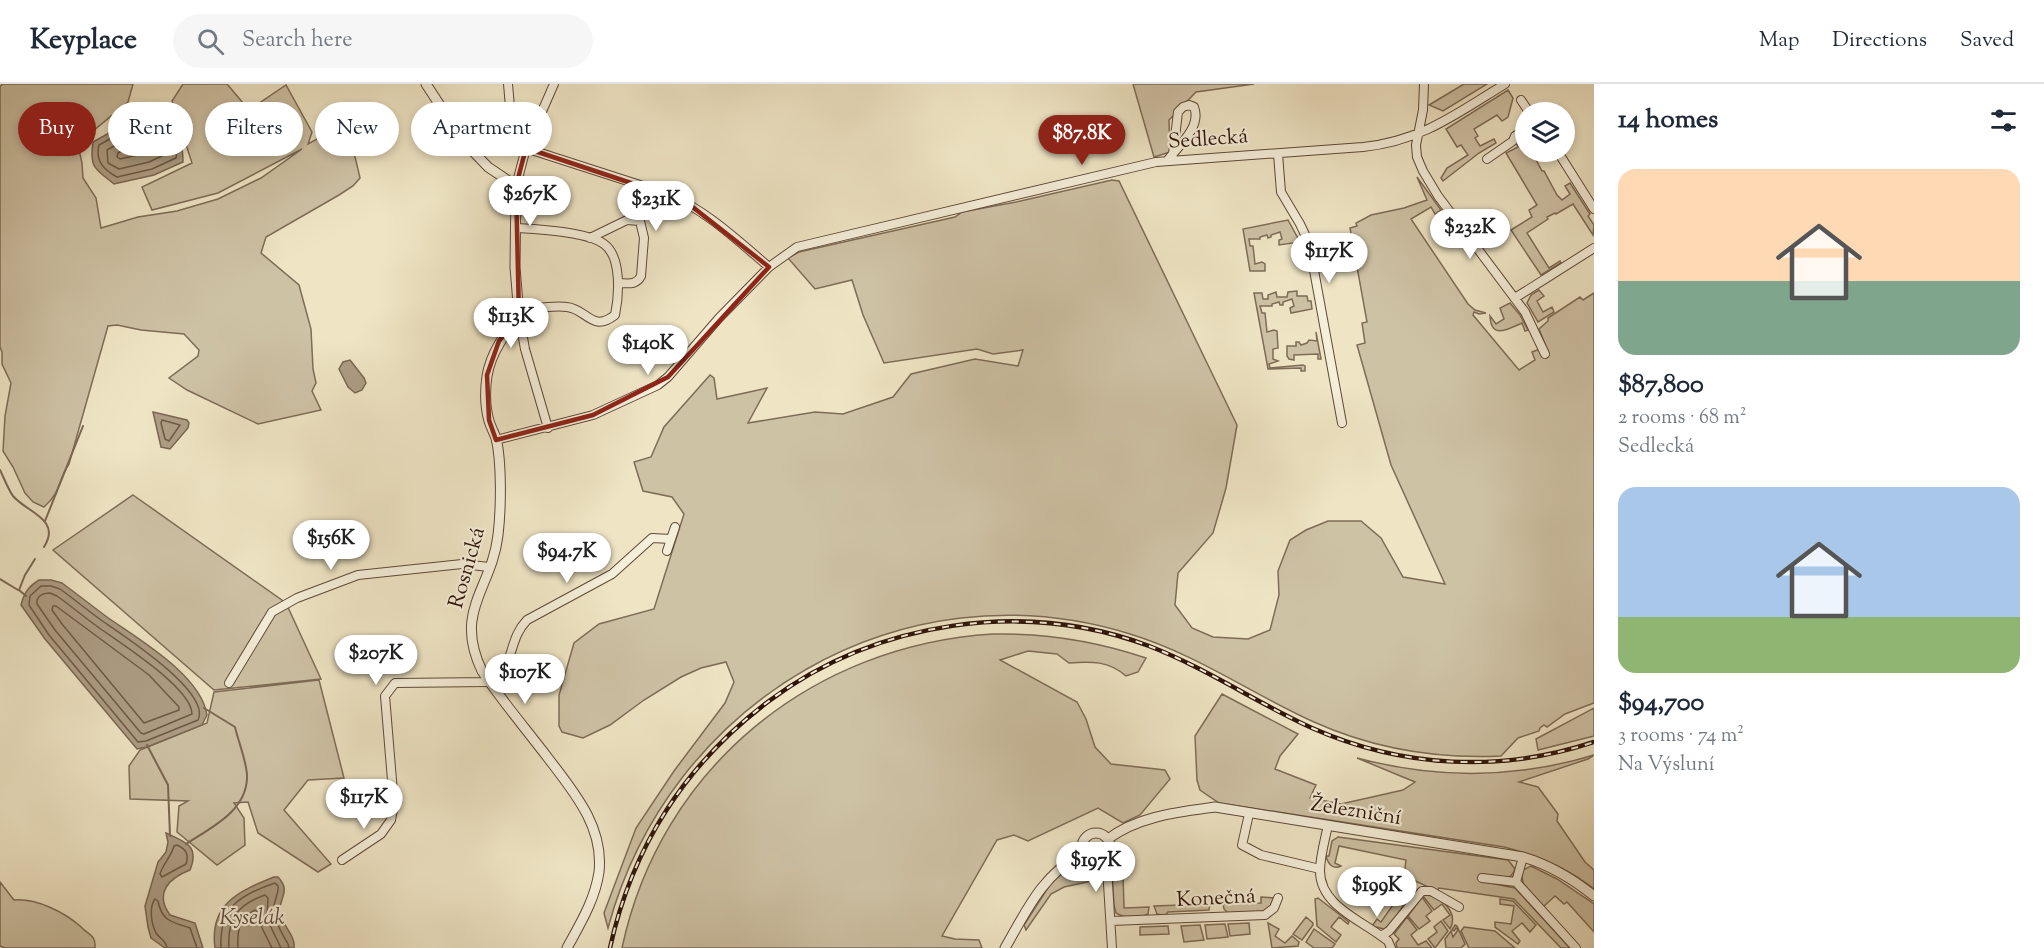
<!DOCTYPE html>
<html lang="en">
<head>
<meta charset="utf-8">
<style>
  body { margin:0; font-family:"Sorts Mill Goudy",serif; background:#f6f6f7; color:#1f2937; height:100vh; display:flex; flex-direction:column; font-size:22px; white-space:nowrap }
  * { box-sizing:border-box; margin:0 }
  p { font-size:20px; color:#747a83 }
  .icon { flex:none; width:33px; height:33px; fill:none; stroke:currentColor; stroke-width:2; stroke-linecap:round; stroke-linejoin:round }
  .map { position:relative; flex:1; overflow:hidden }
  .details { display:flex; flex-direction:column; background:#fff; width:450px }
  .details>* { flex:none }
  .top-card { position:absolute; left:18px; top:18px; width:570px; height:54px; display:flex; gap:12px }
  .tools { position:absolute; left:1515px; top:18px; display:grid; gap:12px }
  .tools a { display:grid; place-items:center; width:60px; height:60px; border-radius:50%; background:#fff; box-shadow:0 3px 9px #0003; font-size:30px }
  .price { position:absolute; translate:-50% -51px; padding:0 14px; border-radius:21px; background:#fff; color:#222; font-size:20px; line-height:39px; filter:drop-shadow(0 2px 3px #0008) }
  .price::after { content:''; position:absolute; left:50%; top:36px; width:18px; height:14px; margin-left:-9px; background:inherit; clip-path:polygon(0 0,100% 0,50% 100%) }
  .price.selected { background:#8f2418; color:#fff }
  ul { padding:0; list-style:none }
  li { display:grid; align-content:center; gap:12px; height:318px; padding:0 24px }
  li span { display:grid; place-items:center; height:186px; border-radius:18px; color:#555 }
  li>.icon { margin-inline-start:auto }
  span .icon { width:108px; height:108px; fill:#fffc; stroke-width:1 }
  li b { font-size:26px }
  h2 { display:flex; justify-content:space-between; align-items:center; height:72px; padding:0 24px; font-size:26px }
  .pill { padding:0 21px; border-radius:27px; background:#fff; box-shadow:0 3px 9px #0003; font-size:21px; line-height:54px }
  .pill.selected { background:#8f2418; color:#fff }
  header { display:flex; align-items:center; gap:36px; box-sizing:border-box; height:84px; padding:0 30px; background:#fff; border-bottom:2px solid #e0e1e3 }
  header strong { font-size:28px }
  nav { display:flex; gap:33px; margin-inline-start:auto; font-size:21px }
  .search { width:420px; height:54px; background:#f6f6f7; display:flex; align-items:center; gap:15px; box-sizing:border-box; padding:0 21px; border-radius:33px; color:#747a83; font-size:22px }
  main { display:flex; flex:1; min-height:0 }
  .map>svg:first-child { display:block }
  .green { fill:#cec2a5; stroke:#7e6c57; stroke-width:1.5 }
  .water { fill:#ad9e85; stroke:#7a6753; stroke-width:1.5 }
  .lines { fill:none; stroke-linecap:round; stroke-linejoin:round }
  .shore { stroke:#6e5a47; stroke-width:1.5 }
  .stream { stroke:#7a6753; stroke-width:2 }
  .minor-casing { stroke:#5e4938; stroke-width:10 }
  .tertiary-casing { stroke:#5e4938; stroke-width:11 }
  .minor { stroke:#f5eed9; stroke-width:8 }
  .tertiary { stroke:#f5eed9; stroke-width:9 }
  .rail-casing { stroke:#2e1509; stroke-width:4.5 }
  .rail { stroke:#f5eed9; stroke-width:2; stroke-dasharray:7; stroke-linecap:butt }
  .marked { fill:none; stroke:#8f2418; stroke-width:4.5; stroke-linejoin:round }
  .labels { text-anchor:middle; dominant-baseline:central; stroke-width:4.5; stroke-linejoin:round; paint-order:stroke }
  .street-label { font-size:21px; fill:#2e1509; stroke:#f5eed9 }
  .water-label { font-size:22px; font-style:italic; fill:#614c3b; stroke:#f5eed9 }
</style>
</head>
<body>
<header>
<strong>Keyplace</strong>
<div class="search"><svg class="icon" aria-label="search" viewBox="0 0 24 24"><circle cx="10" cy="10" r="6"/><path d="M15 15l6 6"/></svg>Search here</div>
<nav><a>Map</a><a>Directions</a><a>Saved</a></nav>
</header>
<main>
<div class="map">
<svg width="1594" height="864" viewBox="0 0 1594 864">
  <rect width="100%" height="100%" fill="#efe5c5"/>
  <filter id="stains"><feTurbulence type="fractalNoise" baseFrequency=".00333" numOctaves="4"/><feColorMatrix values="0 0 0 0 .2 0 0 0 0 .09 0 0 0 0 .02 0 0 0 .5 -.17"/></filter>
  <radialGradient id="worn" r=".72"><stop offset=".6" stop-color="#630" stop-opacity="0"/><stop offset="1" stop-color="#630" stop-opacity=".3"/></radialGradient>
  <path class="green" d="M2,0H133L128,18L81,57L79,66L82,79L83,94L96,114L101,144L138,133L177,127L218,115L261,94L302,65L218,109L152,126L142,103L192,79L172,17L183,0H227L249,26L286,1L312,48L308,60L332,47H342C354,60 356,78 360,94L353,102L339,111L266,153L261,169L299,201L311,245L313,285L316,299L312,307L321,326L258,340L187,306L169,294L198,272L199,266L184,250L141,246L117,241L108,242L69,380C58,396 61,409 44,423L33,418L25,409L13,383L3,367L5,332L11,299L2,280V268L0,263V3Z
    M1133,0H1254L1196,8L1169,36L1170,68L1154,73Z
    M1464,0H1487L1443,27L1429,21Z
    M1508,6L1513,14L1508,33L1502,37L1497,31L1474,45L1478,52L1475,54L1480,62L1494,55L1496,59L1479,69L1443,97L1441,94L1447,84L1468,71L1461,61L1457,63L1446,45Z
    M1525,47V53L1524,55L1526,68L1533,69L1531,71L1534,72L1542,87H1544L1557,111L1562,116L1570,110L1565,102L1570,99L1590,130L1588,132L1594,141L1593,151L1573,120L1556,130L1555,129L1547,133L1548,135L1527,149L1549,184L1560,177L1561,179L1541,191L1511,146L1532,133L1529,126L1537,121L1506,69L1518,63L1515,57Z
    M1417,93L1441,126L1435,130L1431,123L1411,135L1468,220L1475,226L1486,229L1479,230L1474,228L1473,231L1519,286L1535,276L1532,268L1540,265L1544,273L1549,270L1539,245L1548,237V234L1580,213L1583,216L1594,209V619L1565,630L1547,643L1544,641L1540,644L1539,647L1518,654L1501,672C1436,675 1374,665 1314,638C1252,610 1196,570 1130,550C902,479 669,617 608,844L604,829L636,744L674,687L725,619L734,598L726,578L701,584L681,593L644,616L610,641L583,654L562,648L559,642V611L574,559L599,540L654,525L684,430L672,413L643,407L634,378L651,373L664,343L710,291L714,294L717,315L767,304L748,339L815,328L843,330L893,313L911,290L975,275L1018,282L1023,266L993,270L977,265L884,279L863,231L852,196L815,205L788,174L799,168L955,133L962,128L1016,118L1112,96L1119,97L1237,341L1226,404L1213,449L1178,489L1175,521L1192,544L1213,553L1248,555L1270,546L1279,511L1278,487L1290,456L1306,446L1328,437H1361L1381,454L1403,493L1445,500L1391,381L1357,261L1365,259L1362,239L1367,238L1350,144L1357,142L1356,139L1371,131L1404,124L1427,116Z
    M1288,136L1300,158L1279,161V156L1282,155L1280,148L1271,151V153L1268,154L1267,151L1260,153V155H1249L1250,162H1253L1255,180L1262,178L1265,180V187H1250L1243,145Z
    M1539,206L1544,212L1537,217L1543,228L1552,223L1554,228L1538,238L1527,219L1531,211Z
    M1297,207V212H1307L1308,217H1311L1312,225L1291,229L1290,224L1294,222L1292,215L1283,218V221H1280L1279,218L1272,220V222H1260L1262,229H1265L1267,248L1274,246L1277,247L1278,264L1273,265V275L1278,277L1269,280L1270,284L1303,281L1305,282V287H1301V284L1268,285L1254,209H1262L1263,215H1268V211L1276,208L1277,213H1287L1288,208Z
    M1510,219L1520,231L1528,246L1525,247L1522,239C1508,245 1491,256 1490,232L1496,240L1504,235L1500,224Z
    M1316,248L1321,275H1318V270L1294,271V276L1289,275L1287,272V262H1296V258H1299L1301,261L1307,259L1309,256L1317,257Z
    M133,411L286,519L321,595L214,606L53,466Z
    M993,550C1047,549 1096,557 1146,574L1138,588L1126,592C1109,577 1091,577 1069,579L1057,570L1028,567L1000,576L1077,618L1086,635L1095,663L1111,680L1165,686L1170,695L1140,731L1123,739L1098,724L1028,757L1014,751L997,756L942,852L955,855L979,856L982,864H622C660,684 812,561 993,550Z
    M319,596L344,694L308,696L284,726L331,780L318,788L258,749L248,718L234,719L244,734L245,761L217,781L177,748L179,722L188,717L130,715L129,682L140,666L207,639L214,608Z
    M1222,610L1298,650L1280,672L1275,685L1316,701L1310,714L1341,720L1403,706L1415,698L1357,674C1436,695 1515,695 1594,671L1588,675L1519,698L1538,703L1558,730L1557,737L1585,778L1594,786V805C1568,784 1536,771 1504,763L1219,719L1200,706L1197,696L1195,652Z
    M1594,624V652L1538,666L1536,655Z
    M1338,753L1508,776L1515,785C1511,799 1493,796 1480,797L1515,804L1570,864H1561L1514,815L1439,804L1437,807L1411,795L1408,800L1413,805C1406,817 1399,830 1389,842L1384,845L1372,842L1377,835L1381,838L1402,808L1406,776L1339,762L1335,779L1341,782C1333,786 1328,780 1326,772H1329L1332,757Z
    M1080,777C1093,779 1103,781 1105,795L1101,797V795L1064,803L1051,810L1026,846L1024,841L1053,796Z
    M1531,782L1557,795L1594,820V848L1567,818L1564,820L1555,812L1543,823C1533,812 1518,802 1523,786Z
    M1112,788L1123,790L1124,824L1149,823L1148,830C1138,835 1126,835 1116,829L1114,821Z
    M0,798L14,816C36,814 64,828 80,842C88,851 96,850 95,864H5L0,862Z
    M1425,811C1441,811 1459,829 1450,845L1443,836L1450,831L1442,820L1434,826L1423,812Z
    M1261,813L1274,814L1268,827L1229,830L1224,825L1223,820L1261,819Z
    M1422,813L1432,827L1426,832L1430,837L1419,845L1408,832Z
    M1318,814L1349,838L1348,840L1339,833L1331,843L1341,851L1336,858L1317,842L1315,815Z
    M1500,815L1513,817L1536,841L1530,848L1522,839L1512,847L1520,857L1518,860L1495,843V838L1511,840L1514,822L1500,820Z
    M1210,820L1209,826L1168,828L1165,832L1157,830L1154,822Z
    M1306,833L1313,839V841L1302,856L1293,850Z
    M1407,833L1417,846L1411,851L1418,861L1426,857L1432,864H1397L1396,859L1399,855L1394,850Z
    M1441,837L1448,847L1435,864L1428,855L1437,848L1434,843Z
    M1249,839L1250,850L1230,852L1228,840Z
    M1268,839L1279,845L1275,852L1285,859L1292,852L1299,858L1298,862L1272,864Z
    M1225,840L1228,853L1207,855L1205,841Z
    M1200,841L1204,856L1184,858L1181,842Z
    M1455,841L1457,842L1465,860L1461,864H1446L1445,855L1451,847L1453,853L1458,846L1456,844L1454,847L1452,846Z
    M1168,842L1169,850L1140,851V843Z
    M1464,843L1495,847L1515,864H1469L1461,847Z
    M1314,845L1335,860L1332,864H1314L1306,858Z"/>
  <path class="water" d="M162,19L168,21C176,39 183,57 183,78L154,91L114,100C96,85 89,85 93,58Z
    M350,276L364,294L366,299L362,306L355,309L348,303L339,285L343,278Z
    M153,328L187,336L189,339L188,344L170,365L161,363Z
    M39,496H51L62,499C77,510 92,522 107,533C138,555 201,591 207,631L202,641L147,663L137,665L45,555L21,521C24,509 28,503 39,496Z
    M166,749C185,758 200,761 190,786C169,794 154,809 170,831L195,839L203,864H165L151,854L148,843L145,822L158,778L166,768L168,758Z
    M274,793H278C292,808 278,814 280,829C282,841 296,852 294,864H215C209,820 239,807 274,793Z"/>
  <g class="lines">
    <path class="shore" d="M162,26C171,36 179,61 176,74L152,85L117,93C104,86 95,77 99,61Z
      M158,37C165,44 170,60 168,69L149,78L119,85L108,79L107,66Z
      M152,50L156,52L159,62L158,64L147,69L120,75L117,73L118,69Z
      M162,336L180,341L169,357L165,355L161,339Z
      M41,502H51L60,505C74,515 87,526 101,536C121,550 212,608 198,636L146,657L138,658L49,551L29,521L30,512Z
      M50,509L57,512C71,522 84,533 98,543C119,558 192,604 192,630L144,650L141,649L55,546L37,520C36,512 43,509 50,509Z
      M53,522H56L149,591L179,623V626L144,639L62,540L52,526Z
      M177,761C186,765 189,770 186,780L162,793L160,790C163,780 171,773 174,762Z
      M167,864C166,856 160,855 156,849C151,839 149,823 155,815L158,817C162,838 173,838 190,844L197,864
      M221,864C219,824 239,811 275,799L278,802C279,809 275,814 274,822C272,834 282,849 288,860L289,864
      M229,864C227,835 237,821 265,811L268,814L267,835L281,864
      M238,864C237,847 239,834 255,826L257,828L260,840L272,864"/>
    <path class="stream" d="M0,386C4,394 8,405 13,412C26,428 62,435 44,463
      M45,437L83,342
      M0,495L18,506
      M26,512L19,506L25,491L35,475
      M147,661L168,701L170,752
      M186,760C210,744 246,728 247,694C248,681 238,657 235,643L204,624"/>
    <g class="minor-casing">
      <path id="minor" d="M508,0L513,57L519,62L668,110C707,127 737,156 769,183
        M1424,0L1423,26L1416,61L1417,73L1423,87L1438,112L1525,228L1545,270
        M1521,16L1529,28
        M1558,68L1594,125
        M1278,70L1281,108L1300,140L1309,159L1342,339
        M1487,75L1513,57L1515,52L1526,45
        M1167,77C1178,62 1202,43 1194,23L1189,21L1183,23L1178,28L1173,70
        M516,102L526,64L554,0
        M517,144C537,145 588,148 604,160C622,173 619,212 615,231C592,249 587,225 567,223C552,221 534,225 518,226
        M590,154L627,136L640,137L644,154L641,192C636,202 627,199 618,199
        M1515,214L1594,164
        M519,232L525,265L548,344
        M496,356L593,331L658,301L668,293L719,234L769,183L797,163L1156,78L1363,63C1421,57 1456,30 1505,0
        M667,467L675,443
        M229,599L272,528L297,514L358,491L462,480L489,483
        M1249,730L1242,761L1261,771L1320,785
        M1328,741C1325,756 1320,772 1320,787C1320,820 1358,835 1381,852L1389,847L1422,807H1431L1459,823
        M1523,773L1516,798L1576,864
        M1104,775L1107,784L1112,864
        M342,776L381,750L391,736L394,720L385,612L395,599L489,598C494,594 501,590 504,585C514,567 512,552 527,536L612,490L652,454L671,455
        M1482,794L1516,798
        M1111,837L1265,831L1274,824L1278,814
        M1381,852L1388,857L1391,864"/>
    </g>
    <g class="tertiary-casing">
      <path id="tertiary" d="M426,0L464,58L488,83L516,102L515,183L519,232C505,250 491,268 487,292C485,306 485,323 489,337C491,343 494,349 496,354C502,379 501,426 498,451C492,505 453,526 482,587C502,617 526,645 548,674C574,708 604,743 599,788C595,816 580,840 567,864
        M1082 763a14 14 0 1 1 28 0a14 14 0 1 1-28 0Z
        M1108,755C1138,732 1179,728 1215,723L1523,773C1550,781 1573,795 1594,812
        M1005,864C1028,824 1041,793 1083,768"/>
    </g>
    <use href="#minor" class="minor"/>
    <use href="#tertiary" class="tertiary"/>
    <g class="rail-casing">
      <path id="rail" d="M610,864C632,763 686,679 769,617C876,537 1024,515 1149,562C1206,584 1257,619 1312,644C1402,684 1501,689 1594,658"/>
    </g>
    <use href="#rail" class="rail"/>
  </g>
  <path class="marked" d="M526,64L685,117L769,183L668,293L593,331L496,356L489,336L487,291L499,257L519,232L516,102Z"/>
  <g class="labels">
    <g class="street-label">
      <text transform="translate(1208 56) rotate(-4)">Sedlecká</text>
      <text transform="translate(468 484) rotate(-74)">Rosnická</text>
      <text transform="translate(1356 728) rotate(9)">Železniční</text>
      <text transform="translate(1216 815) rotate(-3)">Konečná</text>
    </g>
    <g class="water-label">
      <text x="252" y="835">Kyselák</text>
    </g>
  </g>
  <rect width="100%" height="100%" filter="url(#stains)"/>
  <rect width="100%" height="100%" fill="url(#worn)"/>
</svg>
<div class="tools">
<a><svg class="icon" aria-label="layers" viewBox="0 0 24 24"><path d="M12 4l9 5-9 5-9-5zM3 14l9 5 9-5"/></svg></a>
</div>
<b class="price selected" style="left:1082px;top:82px">$87.8K</b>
<b class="price" style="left:530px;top:143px">$267K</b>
<b class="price" style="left:656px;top:148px">$231K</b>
<b class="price" style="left:1470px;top:176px">$232K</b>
<b class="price" style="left:1329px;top:200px">$117K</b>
<b class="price" style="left:511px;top:265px">$113K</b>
<b class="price" style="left:648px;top:292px">$140K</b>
<b class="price" style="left:331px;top:487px">$156K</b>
<b class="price" style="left:567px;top:500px">$94.7K</b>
<b class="price" style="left:376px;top:602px">$207K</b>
<b class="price" style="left:525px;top:621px">$107K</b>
<b class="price" style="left:364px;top:746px">$117K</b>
<b class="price" style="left:1096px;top:809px">$197K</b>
<b class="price" style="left:1377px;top:834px">$199K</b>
<div class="top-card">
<a class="pill selected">Buy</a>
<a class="pill">Rent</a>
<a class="pill">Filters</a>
<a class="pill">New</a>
<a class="pill">Apartment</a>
</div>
</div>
<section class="details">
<h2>14 homes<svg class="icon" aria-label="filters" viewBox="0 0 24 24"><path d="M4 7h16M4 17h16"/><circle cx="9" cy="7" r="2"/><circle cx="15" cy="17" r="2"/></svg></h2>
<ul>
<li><span style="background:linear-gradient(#ffd9b3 60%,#7fa58c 0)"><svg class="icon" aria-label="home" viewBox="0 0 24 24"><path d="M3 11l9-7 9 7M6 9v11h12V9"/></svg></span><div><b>$87,800</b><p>2 rooms · 68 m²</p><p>Sedlecká</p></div></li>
<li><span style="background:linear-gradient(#a9c7e8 70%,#8fb573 0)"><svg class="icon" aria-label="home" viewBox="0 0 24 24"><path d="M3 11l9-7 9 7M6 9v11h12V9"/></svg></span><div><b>$94,700</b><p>3 rooms · 74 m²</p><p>Na Výsluní</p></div></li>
</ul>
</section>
</main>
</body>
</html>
